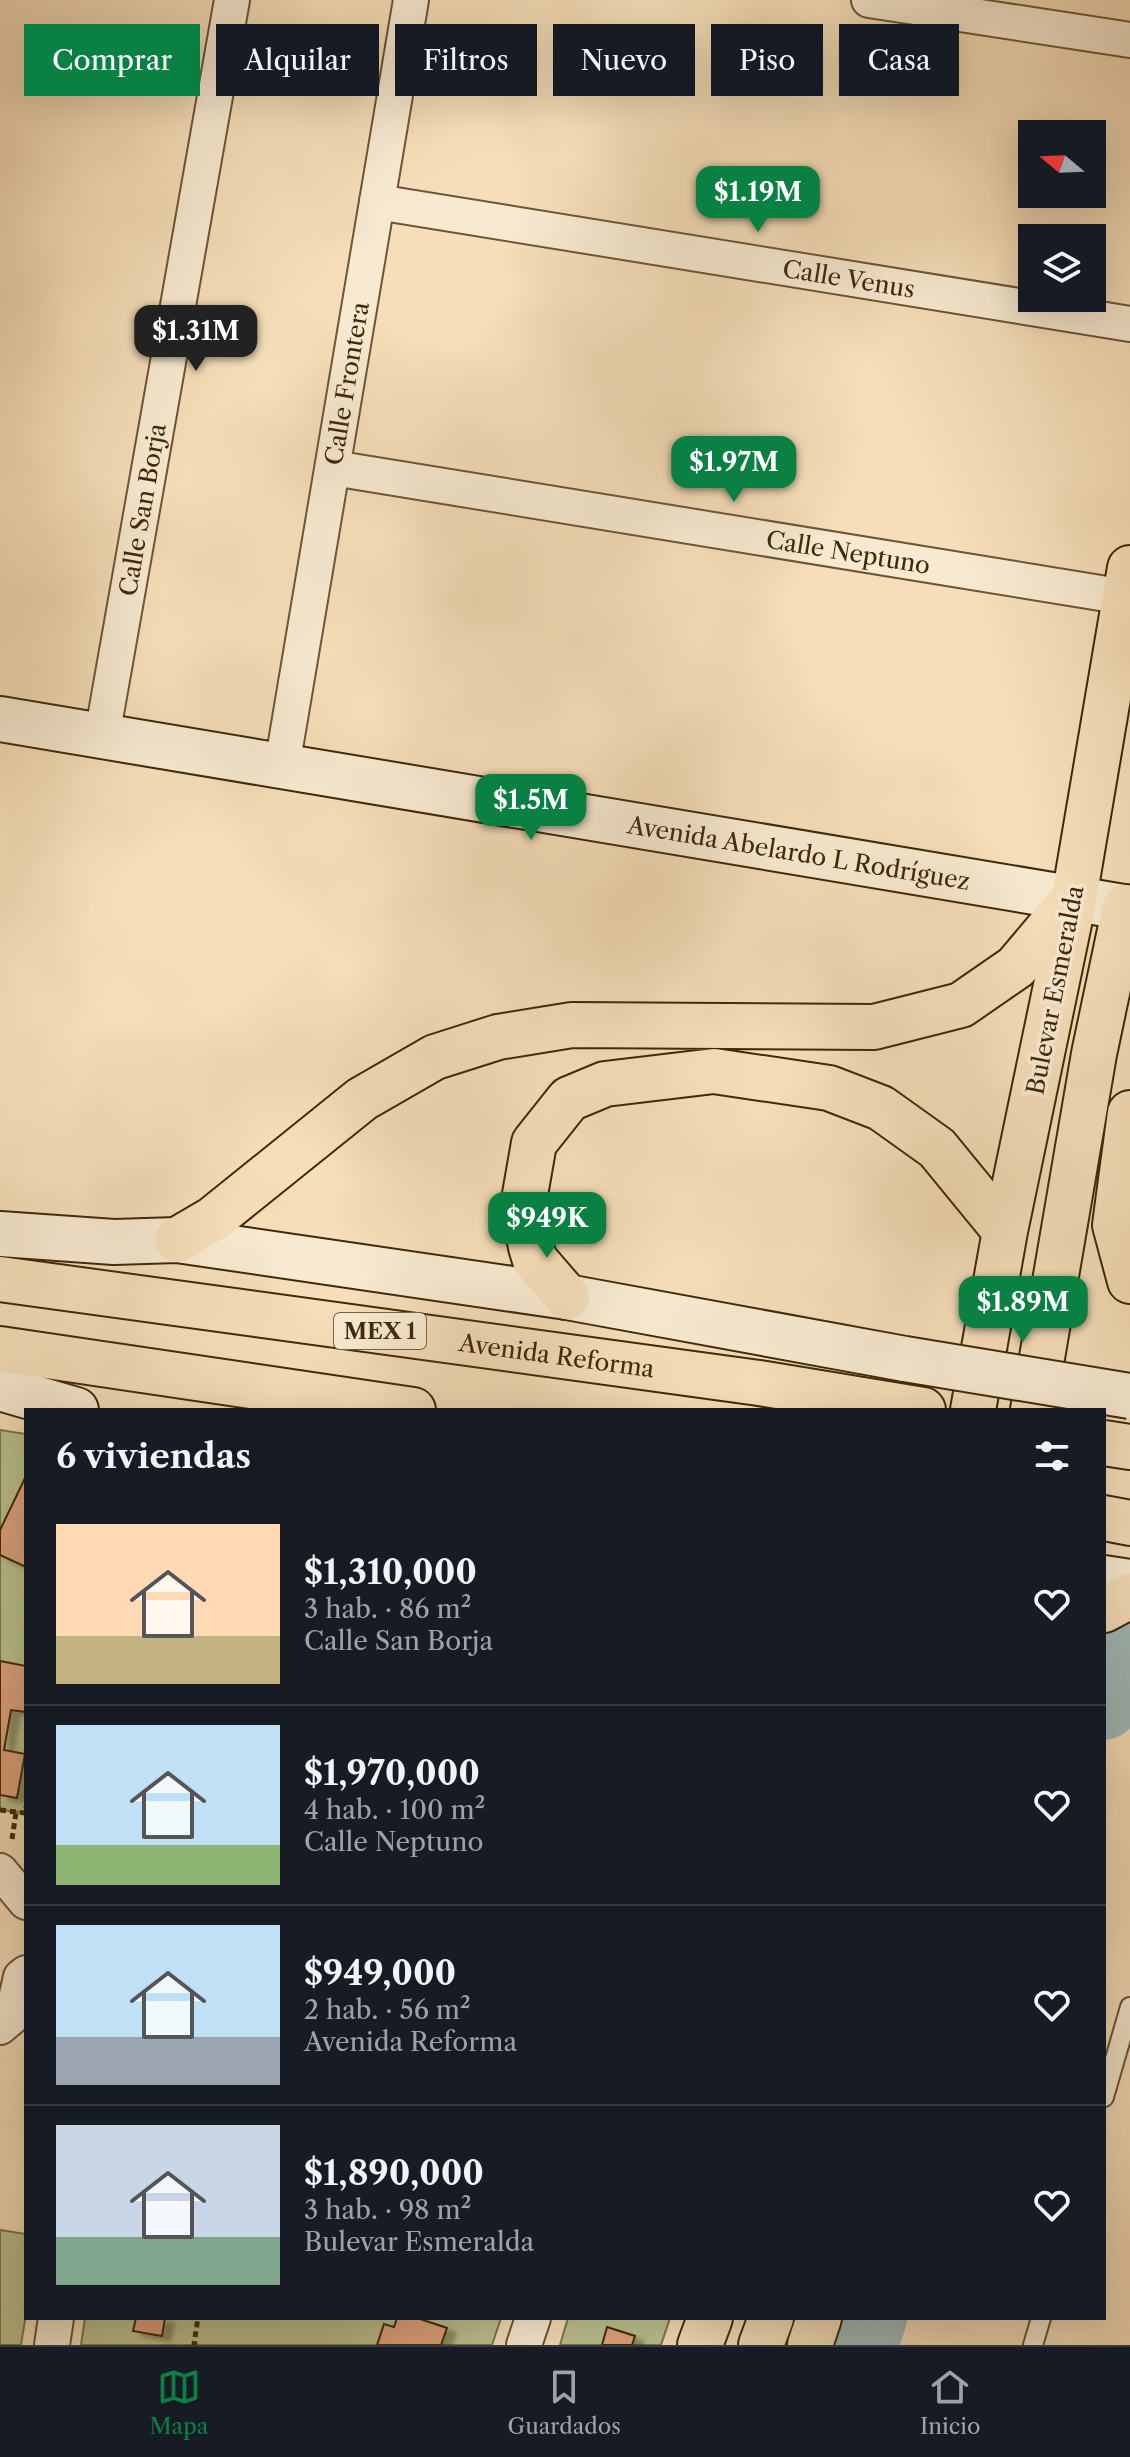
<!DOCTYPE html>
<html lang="es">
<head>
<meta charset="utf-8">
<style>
  body { margin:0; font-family:"Libre Caslon Text",serif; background:#242831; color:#f1f3f6; height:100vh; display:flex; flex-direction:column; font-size:30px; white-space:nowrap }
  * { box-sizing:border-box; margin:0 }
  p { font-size:26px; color:#9ea1a6 }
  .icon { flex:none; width:44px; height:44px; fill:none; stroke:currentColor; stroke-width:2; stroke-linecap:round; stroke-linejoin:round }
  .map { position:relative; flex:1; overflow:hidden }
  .panel { position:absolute; left:24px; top:1408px; width:1082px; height:912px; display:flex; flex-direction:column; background:#171b24; border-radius:0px; box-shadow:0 8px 32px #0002 }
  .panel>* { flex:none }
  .guide { position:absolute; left:24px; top:24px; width:1082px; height:72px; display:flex; gap:16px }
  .needle { width:52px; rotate:289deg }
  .fabs { position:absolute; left:1018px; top:120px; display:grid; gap:16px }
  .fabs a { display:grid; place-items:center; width:88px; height:88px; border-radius:0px; background:#171b24; box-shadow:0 8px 32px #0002; font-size:40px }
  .price { position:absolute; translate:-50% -68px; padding:0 18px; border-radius:16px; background:#0b8043; color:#fff; font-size:26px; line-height:52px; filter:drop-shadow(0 2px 4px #0008) }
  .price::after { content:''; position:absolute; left:50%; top:48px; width:24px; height:18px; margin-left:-12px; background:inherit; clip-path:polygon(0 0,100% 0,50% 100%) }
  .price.active { background:#222; color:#fff }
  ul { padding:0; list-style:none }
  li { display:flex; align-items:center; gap:24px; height:200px; padding:0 32px }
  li+li { border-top:2px solid #363941 }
  li span { display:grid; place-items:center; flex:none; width:224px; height:160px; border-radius:0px; color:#555 }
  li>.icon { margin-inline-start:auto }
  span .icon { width:96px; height:96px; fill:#fffc; stroke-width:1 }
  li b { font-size:34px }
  h2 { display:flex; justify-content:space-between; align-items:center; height:96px; padding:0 32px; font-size:34px }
  .pill { padding:0 28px; border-radius:0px; background:#171b24; box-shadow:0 8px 32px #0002; font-size:28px; line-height:72px }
  .pill.active { background:#0b8043; color:#fff }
  .tab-bar { display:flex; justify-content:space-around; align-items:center; height:112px; border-top:2px solid #363941; background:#171b24; font-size:22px; color:#9ea1a6 }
  .tab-bar a { display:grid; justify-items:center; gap:4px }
  .tab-bar .active { color:#0b8043 }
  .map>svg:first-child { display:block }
  .green { fill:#bcc18f; stroke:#7e754b; stroke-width:2 }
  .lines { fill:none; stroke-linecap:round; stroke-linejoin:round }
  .river { stroke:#a0bab9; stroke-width:68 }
  .building { fill:#dfa47e; stroke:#3f2907; stroke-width:2; filter:url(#shadow) }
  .lane-casing { stroke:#6c5634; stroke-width:22 }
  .street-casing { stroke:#6c5634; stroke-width:38 }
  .secondary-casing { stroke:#3f2907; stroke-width:48 }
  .primary-casing { stroke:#3f2907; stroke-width:48 }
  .highway-casing { stroke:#3f2907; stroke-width:48 }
  .path { stroke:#3f2907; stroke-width:5; stroke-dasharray:6 4; stroke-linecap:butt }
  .lane { stroke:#f8ead2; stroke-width:18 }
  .street { stroke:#f8ead2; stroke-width:34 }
  .secondary { stroke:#f8ead2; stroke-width:44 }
  .primary { stroke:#f5deb9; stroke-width:44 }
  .highway { stroke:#f5deb9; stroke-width:44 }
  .secondary-bridge-casing { stroke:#3f2907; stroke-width:48; stroke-linecap:butt }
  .secondary-bridge { stroke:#f8ead2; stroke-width:44 }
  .labels { text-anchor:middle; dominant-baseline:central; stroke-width:7; stroke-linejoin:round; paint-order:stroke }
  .shield { fill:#f8ead2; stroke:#766344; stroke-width:2 }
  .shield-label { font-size:22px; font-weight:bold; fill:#3f2907 }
  .street-label { font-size:24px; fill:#3f2907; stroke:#f8ead2 }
</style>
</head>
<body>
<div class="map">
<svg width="1130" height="2345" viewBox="0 0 1130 2345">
  <defs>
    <filter id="shadow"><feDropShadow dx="9" dy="5" stdDeviation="2" flood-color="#0004"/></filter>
  </defs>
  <rect width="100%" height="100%" fill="#f5deb9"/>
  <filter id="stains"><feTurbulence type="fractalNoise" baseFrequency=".0025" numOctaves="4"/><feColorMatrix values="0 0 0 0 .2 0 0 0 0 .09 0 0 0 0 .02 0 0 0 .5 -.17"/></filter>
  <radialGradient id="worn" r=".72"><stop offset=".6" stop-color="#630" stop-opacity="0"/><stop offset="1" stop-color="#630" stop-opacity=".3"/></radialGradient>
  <path class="green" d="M0,1430L26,1434V1816L25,1813L0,1810Z
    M0,2230L26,2234V2314L21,2345H0Z
    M85,2318H501L492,2345H81Z
    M568,2318H670L661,2345H560Z"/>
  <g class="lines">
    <path class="river" d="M1104,1706L1123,1657L1130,1627
      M864,2345L873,2318"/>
  </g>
  <path class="building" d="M26,1476V1567L0,1555V1530Z
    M0,1661L26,1666V1712L11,1710L4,1750L25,1754L17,1798L0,1795Z
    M136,2318H165L162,2336L133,2331Z
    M397,2318H417L447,2328L441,2345H377L384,2324L394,2327Z
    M607,2327L635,2336L632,2345H602Z"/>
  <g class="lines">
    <g class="lane-casing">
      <path id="lane" d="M1104,2097L1130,2007
        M1033,2345L1041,2318"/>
    </g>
    <g class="street-casing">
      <g id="street">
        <path d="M869,0L1130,40"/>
        <path id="s1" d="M377,202L1130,324"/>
        <path id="s2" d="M333,468L1125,597"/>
        <path id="s3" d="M102,736L232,0"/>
        <path id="s4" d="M282,766L411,0"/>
        <path d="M0,1871L26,1902"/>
        <path d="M0,2027L12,2017L21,1977L26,1973"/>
        <path d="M52,2345L56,2318"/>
        <path d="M524,2345L533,2318"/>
      </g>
    </g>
    <g class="secondary-casing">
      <g id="secondary">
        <path id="s5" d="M0,719L1130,908"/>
        <path d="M0,1234L114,1242L177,1240L567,1297L905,1359"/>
        <path d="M0,1388L76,1410"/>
        <path d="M1104,1578L1130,1582"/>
      </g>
    </g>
    <g class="primary-casing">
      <g id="primary">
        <path d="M1074,898L1130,568"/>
        <path id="s6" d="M0,1279L759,1383L923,1410"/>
        <path d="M0,1349L413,1410"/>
        <path d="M1104,1443L1130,1447"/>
        <path d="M1104,1518L1130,1523"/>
      </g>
    </g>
    <g class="highway-casing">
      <path id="highway" d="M1130,1113L1115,1225L1130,1281
        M177,1240L213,1219L362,1099L435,1057L498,1037L572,1025L874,1027L961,1005L1016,967L1074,898
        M567,1297L535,1260L531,1247L523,1206L534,1143L569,1099L605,1084L714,1071L829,1088L881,1108L937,1148L1005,1231
        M973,1410L1005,1231L1073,904
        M1033,1410L1094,1054L1125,907
        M1104,1610L1130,1596
        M700,2345L710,2318
        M761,2345L771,2318
        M810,2345L819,2318"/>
    </g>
    <path class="path" d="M0,1810L25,1813L26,1807
      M12,1839L16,1813
      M197,2345L194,2344L198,2318"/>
    <use href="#lane" class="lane"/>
    <use href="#street" class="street"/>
    <use href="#secondary" class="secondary"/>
    <use href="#primary" class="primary"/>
    <use href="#highway" class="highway"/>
    <g class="secondary-bridge-casing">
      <path id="secondary-bridge" d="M905,1359L1130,1396"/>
    </g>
    <use href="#secondary-bridge" class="secondary-bridge"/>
  </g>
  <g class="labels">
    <rect class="shield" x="334" y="1313" width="92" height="36" rx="6"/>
    <g class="shield-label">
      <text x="380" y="1331">MEX 1</text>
    </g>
    <g class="street-label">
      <text stroke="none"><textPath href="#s1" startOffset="478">Calle Venus</textPath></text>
      <text stroke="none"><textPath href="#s4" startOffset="388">Calle Frontera</textPath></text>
      <text stroke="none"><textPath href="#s3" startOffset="230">Calle San Borja</textPath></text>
      <text stroke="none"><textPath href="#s2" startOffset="522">Calle Neptuno</textPath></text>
      <text stroke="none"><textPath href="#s5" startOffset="810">Avenida Abelardo L Rodríguez</textPath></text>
      <text transform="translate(1055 990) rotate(-79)">Bulevar Esmeralda</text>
      <text stroke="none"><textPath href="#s6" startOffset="562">Avenida Reforma</textPath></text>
    </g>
  </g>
  <rect width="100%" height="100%" filter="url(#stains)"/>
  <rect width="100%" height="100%" fill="url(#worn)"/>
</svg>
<div class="fabs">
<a><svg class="needle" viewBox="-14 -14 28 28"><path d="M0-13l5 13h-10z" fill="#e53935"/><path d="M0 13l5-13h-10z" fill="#9ea1a6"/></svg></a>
<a><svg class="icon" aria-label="layers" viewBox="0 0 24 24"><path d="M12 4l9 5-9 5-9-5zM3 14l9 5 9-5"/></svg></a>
</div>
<b class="price" style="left:758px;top:234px">$1.19M</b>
<b class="price active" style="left:196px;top:373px">$1.31M</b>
<b class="price" style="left:734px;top:504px">$1.97M</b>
<b class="price" style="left:531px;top:842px">$1.5M</b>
<b class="price" style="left:547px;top:1260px">$949K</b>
<b class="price" style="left:1023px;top:1344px">$1.89M</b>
<div class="guide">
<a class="pill active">Comprar</a>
<a class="pill">Alquilar</a>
<a class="pill">Filtros</a>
<a class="pill">Nuevo</a>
<a class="pill">Piso</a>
<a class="pill">Casa</a>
</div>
<section class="panel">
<h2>6 viviendas<svg class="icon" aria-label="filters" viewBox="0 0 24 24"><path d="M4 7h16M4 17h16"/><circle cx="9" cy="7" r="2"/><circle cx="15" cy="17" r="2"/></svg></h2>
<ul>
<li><span style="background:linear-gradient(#ffd9b3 70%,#c2b280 0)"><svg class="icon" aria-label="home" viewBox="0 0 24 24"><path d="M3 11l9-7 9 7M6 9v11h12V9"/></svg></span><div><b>$1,310,000</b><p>3 hab. · 86 m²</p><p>Calle San Borja</p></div><svg class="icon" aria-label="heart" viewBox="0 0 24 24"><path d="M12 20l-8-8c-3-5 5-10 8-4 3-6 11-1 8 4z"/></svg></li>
<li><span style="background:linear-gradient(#bfe0f5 75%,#8fb573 0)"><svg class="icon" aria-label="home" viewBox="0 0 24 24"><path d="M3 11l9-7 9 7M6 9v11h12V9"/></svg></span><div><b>$1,970,000</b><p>4 hab. · 100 m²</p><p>Calle Neptuno</p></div><svg class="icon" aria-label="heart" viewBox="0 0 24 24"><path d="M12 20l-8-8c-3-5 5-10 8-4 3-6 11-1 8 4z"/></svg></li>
<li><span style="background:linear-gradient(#bfe0f5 70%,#9aa5b1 0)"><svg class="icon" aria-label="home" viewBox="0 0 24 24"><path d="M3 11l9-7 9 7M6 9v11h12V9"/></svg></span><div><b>$949,000</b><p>2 hab. · 56 m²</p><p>Avenida Reforma</p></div><svg class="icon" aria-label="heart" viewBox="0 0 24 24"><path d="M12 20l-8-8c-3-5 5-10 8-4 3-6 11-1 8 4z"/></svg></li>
<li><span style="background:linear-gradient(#c9d6e8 70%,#7fa58c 0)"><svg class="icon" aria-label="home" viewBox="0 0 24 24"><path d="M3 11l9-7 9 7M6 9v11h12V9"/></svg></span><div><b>$1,890,000</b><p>3 hab. · 98 m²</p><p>Bulevar Esmeralda</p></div><svg class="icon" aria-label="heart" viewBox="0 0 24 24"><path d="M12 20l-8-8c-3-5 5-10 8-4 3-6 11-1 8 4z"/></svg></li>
</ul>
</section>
</div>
<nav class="tab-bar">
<a class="active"><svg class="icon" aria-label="map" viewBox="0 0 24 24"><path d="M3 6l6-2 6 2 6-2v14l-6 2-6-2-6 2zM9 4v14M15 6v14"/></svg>Mapa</a>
<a><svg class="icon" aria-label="saved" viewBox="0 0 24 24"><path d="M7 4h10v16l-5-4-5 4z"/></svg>Guardados</a>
<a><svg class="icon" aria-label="home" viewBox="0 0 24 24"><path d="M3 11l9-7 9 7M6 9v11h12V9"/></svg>Inicio</a>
</nav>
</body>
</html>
